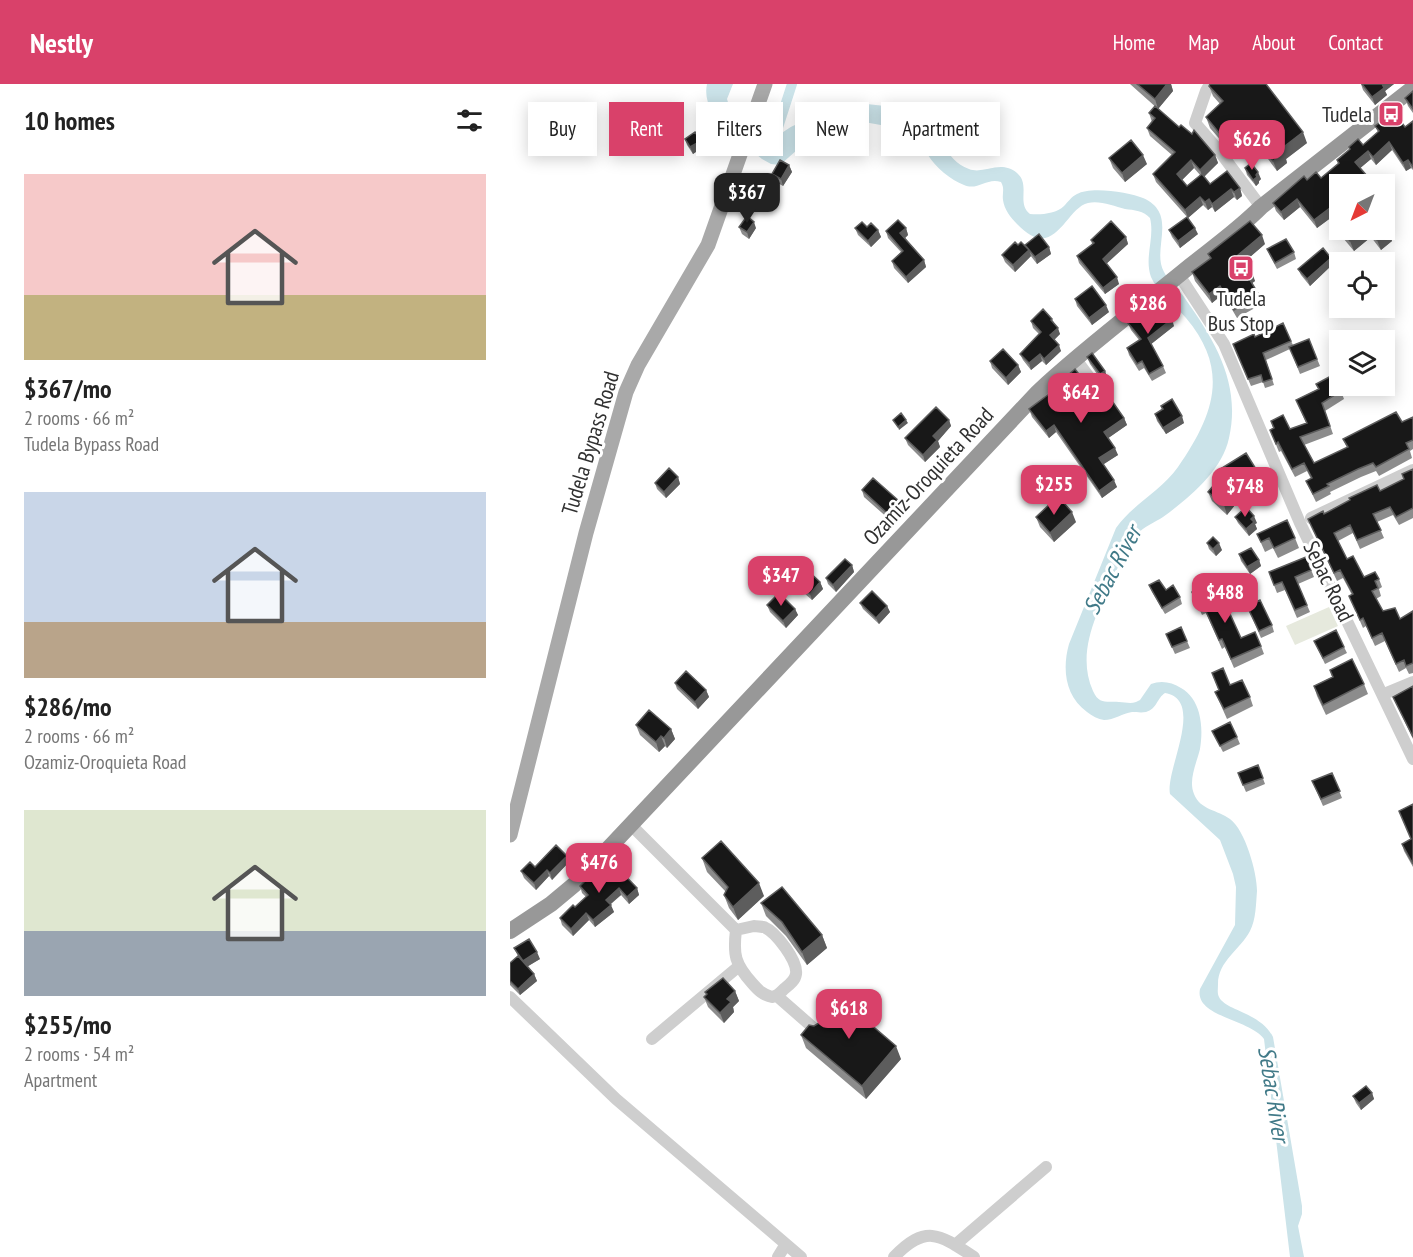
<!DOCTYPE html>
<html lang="en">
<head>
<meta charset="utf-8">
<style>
  body { margin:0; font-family:"PT Sans Narrow",sans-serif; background:#f6f6f6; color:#222; height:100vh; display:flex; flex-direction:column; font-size:22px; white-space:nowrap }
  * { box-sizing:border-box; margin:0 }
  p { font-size:20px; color:#767676 }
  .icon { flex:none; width:33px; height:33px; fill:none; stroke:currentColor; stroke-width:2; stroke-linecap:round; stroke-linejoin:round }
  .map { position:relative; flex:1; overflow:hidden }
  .drawer { display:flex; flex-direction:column; background:#fff; width:510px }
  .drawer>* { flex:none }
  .top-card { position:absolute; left:18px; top:18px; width:570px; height:54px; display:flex; gap:12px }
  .needle { width:39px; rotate:222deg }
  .controls { position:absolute; left:819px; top:90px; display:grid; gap:12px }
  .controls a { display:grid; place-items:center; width:66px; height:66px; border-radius:0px; background:#fff; box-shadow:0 3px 15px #0003; font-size:30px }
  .price { position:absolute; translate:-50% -51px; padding:0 14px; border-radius:12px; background:#d9416a; color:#fff; font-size:20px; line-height:39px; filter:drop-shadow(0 2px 3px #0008) }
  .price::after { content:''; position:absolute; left:50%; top:36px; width:18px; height:14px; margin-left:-9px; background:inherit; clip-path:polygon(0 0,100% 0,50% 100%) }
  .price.selected { background:#222; color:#fff }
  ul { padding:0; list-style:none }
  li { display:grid; align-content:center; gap:12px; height:318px; padding:0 24px }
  li span { display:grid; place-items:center; height:186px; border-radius:0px; color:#555 }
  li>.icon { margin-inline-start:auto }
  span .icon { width:108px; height:108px; fill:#fffc; stroke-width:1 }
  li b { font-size:26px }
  h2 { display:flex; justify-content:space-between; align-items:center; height:72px; padding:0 24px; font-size:26px }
  .chip { padding:0 21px; border-radius:0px; background:#fff; box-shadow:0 3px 15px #0003; font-size:21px; line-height:54px }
  .chip.selected { background:#d9416a; color:#fff }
  header { display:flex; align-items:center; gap:36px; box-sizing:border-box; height:84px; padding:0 30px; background:#d9416a; color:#fff }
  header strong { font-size:28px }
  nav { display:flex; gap:33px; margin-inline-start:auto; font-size:21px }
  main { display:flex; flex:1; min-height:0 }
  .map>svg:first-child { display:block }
  .green { fill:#e6e9dd }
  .water { fill:#cbe3e9 }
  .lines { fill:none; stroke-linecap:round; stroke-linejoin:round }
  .canal { stroke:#cbe3e9; stroke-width:10 }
  .minor { stroke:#cecece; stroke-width:12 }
  .major { stroke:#a9a9a9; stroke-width:15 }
  .highway { stroke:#989898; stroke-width:16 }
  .wall { fill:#8c8c8c; fill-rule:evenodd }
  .shaded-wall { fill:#5d5d5d }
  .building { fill:#181818; stroke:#5d5d5d; stroke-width:1.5 }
  .labels { text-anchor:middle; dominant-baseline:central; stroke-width:6; stroke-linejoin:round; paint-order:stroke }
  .poi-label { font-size:22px; fill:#313131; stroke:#fff; text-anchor:end }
  .street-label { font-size:22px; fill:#313131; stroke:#fff }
  .water-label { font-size:24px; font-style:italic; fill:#417a88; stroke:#fff }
</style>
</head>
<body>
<header>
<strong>Nestly</strong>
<nav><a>Home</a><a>Map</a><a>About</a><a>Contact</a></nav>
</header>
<main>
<section class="drawer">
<h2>10 homes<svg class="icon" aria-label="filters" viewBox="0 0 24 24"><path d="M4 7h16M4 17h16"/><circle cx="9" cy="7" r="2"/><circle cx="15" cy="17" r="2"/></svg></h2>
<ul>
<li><span style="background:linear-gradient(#f6c9c9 65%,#c2b280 0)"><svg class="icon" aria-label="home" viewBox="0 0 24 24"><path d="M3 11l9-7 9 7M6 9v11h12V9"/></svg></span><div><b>$367/mo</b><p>2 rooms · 66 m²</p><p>Tudela Bypass Road</p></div></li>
<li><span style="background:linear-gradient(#c9d6e8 70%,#b9a48a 0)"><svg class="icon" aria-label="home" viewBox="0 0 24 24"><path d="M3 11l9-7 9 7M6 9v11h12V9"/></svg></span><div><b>$286/mo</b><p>2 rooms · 66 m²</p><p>Ozamiz-Oroquieta Road</p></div></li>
<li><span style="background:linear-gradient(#dfe7d0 65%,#9aa5b1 0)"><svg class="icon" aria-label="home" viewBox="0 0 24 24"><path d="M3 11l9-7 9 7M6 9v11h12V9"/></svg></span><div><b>$255/mo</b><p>2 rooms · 54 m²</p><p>Apartment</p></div></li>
</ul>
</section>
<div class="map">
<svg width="903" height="1173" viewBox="0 0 903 1173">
  <rect width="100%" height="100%" fill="#fff"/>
  <path class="green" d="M819,523L828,542L785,561L776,542Z"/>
  <path class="water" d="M197,0H223L217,15L221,28C230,36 258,54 269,50C275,48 279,43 285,41C293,39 301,40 308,37C312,35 315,31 318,28C327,20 337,18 348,19C370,22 401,22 418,37C436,53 433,75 459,85C474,91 490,75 507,89C521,101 506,119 520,130C530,131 546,130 554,122C558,118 561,113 567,110C580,102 620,108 633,114C669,130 641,165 654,188C659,198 670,206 676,216C706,258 731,301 719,354C712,387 679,414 653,433C645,438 634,443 627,450C616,461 611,477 605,490C589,525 565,567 583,607C589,621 597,617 609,618C615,618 620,620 626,618L630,616L641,600C651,596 662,598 671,604C680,609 686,618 689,629C692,641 692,652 690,665C687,678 678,696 684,710C690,726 708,726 720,735C735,746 747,788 747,807C746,819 746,836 740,847C730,866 708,877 708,900C708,905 707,909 709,913C716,927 750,928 763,953L792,1122V1130L788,1142L794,1173H780L754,955C740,935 684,933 690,905L725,841L726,803L723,790L710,756L660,710C655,686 696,616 655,609C647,614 647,625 636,628C631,629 626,628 622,628C613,629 604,636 594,636C588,635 582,632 577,628C555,612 552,585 559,560L606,444C623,420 651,407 668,383C703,332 721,287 676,234C665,221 648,210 641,193C634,173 645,154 640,134C634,127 624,126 615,125C604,122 589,116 578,119C555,124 545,180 507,140C501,134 494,125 493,116C492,109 495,105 491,98C477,93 468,107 454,101C441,96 425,83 418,71C413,62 413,53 404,47L343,36H332L321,44L311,58L287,66L270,81L261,80L252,75C231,56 190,33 197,0Z"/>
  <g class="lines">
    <path class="canal" d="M262,62L282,0"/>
    <path class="minor" d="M700,0L696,7L685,39L710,68L751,123
      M669,191L714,260L790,439L903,675
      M565,274L596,316
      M801,434L903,386
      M874,610L903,598
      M121,741L226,846
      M244,842C246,842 252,843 254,843C266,848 288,877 286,890C285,897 279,901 274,905C270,909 268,912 262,913C253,911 248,906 242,899C225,880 223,871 226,846Z
      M267,912L307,947
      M0,913L106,1015L291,1173
      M142,955L228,883
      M445,1161L536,1083
      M268,1173L276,1160
      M384,1173C416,1140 429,1150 464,1173"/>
    <path class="major" d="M0,751L76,449L116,308L128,281L198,161L255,0"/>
    <path class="highway" d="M0,847L41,820L65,800L528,308C576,263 629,224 680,182C704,163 729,145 751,123L903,4"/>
  </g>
  <path class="wall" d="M620,0H661L663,7L648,25Z
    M851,0H884L875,7L877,11L865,21L853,6Z
    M699,2L797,59L776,75L777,79L767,87L746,59L738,51L720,67L700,44L696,33L710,20L703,12Z
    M903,7V29L898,22L895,14Z
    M639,29L669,43L705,71L708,79L694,92L700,100L730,104L732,112L727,116L724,113L705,128L702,123L698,126L693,121L678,134L646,98L643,90L662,71L640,52L637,44L642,38ZM684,84L690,91L677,102L672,96Z
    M869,34L895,43L903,37V86L901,84L896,87L882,66L866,81L861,75L850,84L864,100H830V127L807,144L790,123L774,136L766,127L763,119L797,96L811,94L828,80L827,76L840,66L839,63L853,61L868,48L865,42L870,38Z
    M455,35H468L487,40L482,45L485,51L476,60L458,42Z
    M175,55L191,57L193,63L183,70L177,61Z
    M599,74L637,80L615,98L603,84Z
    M279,81L282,88L273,102L264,97L262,90Z
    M735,84L751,95L749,97V99L746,102L737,91Z
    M229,143L246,144L239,155L232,150Z
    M357,143L368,146L371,153L361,163L348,151L345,144Z
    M396,144L398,151L395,154L414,176L416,183L398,199L384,184L382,177L391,168L378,154L376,147Z
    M659,146L688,150L670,164L662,153Z
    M830,146H874L878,147L882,157L871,166L861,153L844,167L833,154Z
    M616,153L618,160L596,180L609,200L595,210L569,179L567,172L582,160L581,156Z
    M755,160L734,178L745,197L742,199L749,211L752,220L727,234L713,210L702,219L685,197L682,188L700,174L698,170Z
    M508,161L517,164L515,161L539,163L541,170L527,180L520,171L521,172L505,188L495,178L492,171Z
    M757,165L784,168L786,175L767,185L760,172Z
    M823,180L800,202L791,191L788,185Z
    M565,215L599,228L582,241L567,222Z
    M842,224H854L844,228Z
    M542,235L550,250L544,256L551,267L536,281L532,277L521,286L513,276L510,270L529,250L523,244L521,237Z
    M618,239L664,242L641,260L653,282L656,289L642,297L634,284L629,287L619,271L617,264L629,256L621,246Z
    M745,253L781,257L783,261L799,255L810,282L790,290L780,265L756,276L764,301L755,304L753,298L741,302L726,267Z
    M577,273L595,287L597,293L592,297L580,280Z
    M480,277L508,281L511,288L498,301L482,284Z
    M806,300L831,307L834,315L815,327L823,350L794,361L804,379L837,364L833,355L892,338L903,333V365L900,367L902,374L869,392L866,387L851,393L820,408L821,410L806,418L796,397L801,395L797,387L785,393L771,367L769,368L760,346L763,344L761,337L780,345L796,339L786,316L808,305Z
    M542,305L587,314L614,334L617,341L598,354L608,371L593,380L607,403L592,414L546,348L539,354L522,333L519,325L543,307Z
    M651,322L674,339L656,350L647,337L645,330L652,326Z
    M439,336L441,342L428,357L430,363L415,378L398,361L395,354Z
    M712,384L749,390L753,399L723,417L725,421L717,431L702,417L698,408L714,389Z
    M903,385V434L889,441L883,431L867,438L874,454L850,465L843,449L828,457L837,475L854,493L869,495L872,503L869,505L871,512L866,515L873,527L890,535L903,527V589L899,590L896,584L889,588L875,557L865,562L856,542L853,544L839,512L842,511L833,494L827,497L798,435L814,430L870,407L893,395Z
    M168,393L170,400L156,414L147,405L145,399Z
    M352,406L391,424L380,436L354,413Z
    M526,433L566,438L544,458L530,443Z
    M725,433L747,439L745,440L747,445L739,452L728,439Z
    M747,450L785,454L789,464L768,474L763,464L755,468Z
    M697,459L712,466L706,472L699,465Z
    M729,470L749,476L751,482L740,490L731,477Z
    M796,473L804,493L788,500L800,528L787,534L775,506L767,509L759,488Z
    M342,481L344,488L326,508L318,500L316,494Z
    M284,495L310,498L313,505L302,516L286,502Z
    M639,501L656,506L670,513L672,520L655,530L642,508Z
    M682,508L700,512L731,554L751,562L754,570L724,584L715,563L712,565L696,529L692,531Z
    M350,519L377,522L380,528L369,540L353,525Z
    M257,521L285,525L288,531L276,544L260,528Z
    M737,522L762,541L764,548L751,554Z
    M671,543L680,564L665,570L656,550Z
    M804,557L834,563L837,569L815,580Z
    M820,586L854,600L858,610L816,631L807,612L804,602L822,593Z
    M702,589L720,601L740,613L743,622L717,635L705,608L709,607Z
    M165,599L196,606L199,613L188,625L167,605Z
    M903,602V655L883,613Z
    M126,641L161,645L165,655L157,664L155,662L149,668L130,651Z
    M702,647L727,653L730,660L713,668Z
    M748,681L755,700L736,708L728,689Z
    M822,689L832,714L813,722L802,697Z
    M903,720V783L894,767L892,760L901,755L889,727Z
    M192,774L254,812L228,836L219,824L214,811L216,808L197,788Z
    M59,778L42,796L39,792L26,806L14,794L11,787L25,783Z
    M85,791L127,804L129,811L119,820L111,811L100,821L104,828L85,843L79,836L63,852L52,841L50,834L65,823L76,813L72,809L70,802Z
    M251,819L312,851L317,864L297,881L276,852L256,832Z
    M4,864L30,875L18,882L24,890L27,897L10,911L0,901V879L8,872Z
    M225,907L229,917L223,923L224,928L214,939L198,923L194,913L196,911L195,908Z
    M291,951L391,975L356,1015L296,964Z
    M862,1009L864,1015L851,1026L846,1019L843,1012Z"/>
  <path class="shaded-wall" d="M657,0H661L663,7L648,25L645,15Z
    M872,0H884L875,7L877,11L865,21L862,13Z
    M484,34L487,40L482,45L485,51L476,60L473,53L478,40Z
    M734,41L738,51L720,67L716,57Z
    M793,48L797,59L776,75L777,79L767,87L763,77L771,65Z
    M191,57L193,63L183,70L180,63Z
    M879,58L882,66L866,81L863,73Z
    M858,67L861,75L848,86L845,78Z
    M633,71L637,80L615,98L612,89Z
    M705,71L708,79L693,94L690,86Z
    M681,76L684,84L670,98L667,90Z
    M898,76L901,84L896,87L893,79Z
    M279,81L282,88L273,102L271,95Z
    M748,88L751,95L749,97V99L746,102L743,96L746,91Z
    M730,104L732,112L727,116L724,108Z
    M721,105L724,113L705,128L702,120Z
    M830,112V127L807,144L804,136Z
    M690,113L693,121L678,134L675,126Z
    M699,115L702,123L698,126L695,118Z
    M787,115L790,123L774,136L771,128Z
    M244,138L246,144L239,155L237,148Z
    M396,144L398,151L393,156L390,149Z
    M685,144L688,150L670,164L668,157Z
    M368,146L371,153L361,163L358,157Z
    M855,146H858L861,153L844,167L840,157Z
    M878,147L882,157L871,166L867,156Z
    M752,151L755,160L732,180L728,171Z
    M616,153L618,160L595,181L593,175Z
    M539,163L541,170L527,180L525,173Z
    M519,166L521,172L505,188L503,181Z
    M821,174L823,180L800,202L797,195Z
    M414,176L416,183L398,199L396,193Z
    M742,188L745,197L741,200L737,191Z
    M607,193L609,200L595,210L593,204Z
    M710,202L713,210L702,219L699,210Z
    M596,221L599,228L582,241L579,234Z
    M662,235L664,242L640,261L638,254Z
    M548,244L550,250L542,258L540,251Z
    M549,261L551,267L536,281L534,275Z
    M530,270L532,277L521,286L519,279Z
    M508,281L511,288L498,301L496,294Z
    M595,287L597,293L592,297L590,290Z
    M672,332L674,339L656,350L653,344Z
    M614,334L617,341L597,355L594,348Z
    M396,336L398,339L389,346L388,343Z
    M439,336L441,342L428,357L430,363L415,378L413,371L423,352Z
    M544,341L546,348L539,354L536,347Z
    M605,364L608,371L591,382L589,374Z
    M168,393L170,400L156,414L154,408Z
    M604,396L607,403L592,414L589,407Z
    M722,412L725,421L717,431L714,421Z
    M389,417L391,424L380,436L378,430Z
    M562,428L566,438L544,458L540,449Z
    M744,432L747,439L745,440L747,445L739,452L736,445L741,435Z
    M709,459L712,466L706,472L703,465Z
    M749,476L751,482L740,490L737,483Z
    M342,481L344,488L326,508L323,501Z
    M310,498L313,505L302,516L300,510Z
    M377,522L380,528L369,540L366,534Z
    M285,525L288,531L276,544L273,537Z
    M196,606L199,613L188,625L185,618Z
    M161,645L165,655L157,664L154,654Z
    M151,652L155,662L149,668L146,658Z
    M57,772L59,778L42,796L40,789Z
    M37,786L39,792L26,806L24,799Z
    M249,799L254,812L228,836L223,823Z
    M109,804L111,811L98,822L96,816Z
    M127,804L129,811L119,820L117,813Z
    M101,821L104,828L85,843L83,836Z
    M76,829L79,836L63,852L61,845Z
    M312,851L317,864L297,881L292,868Z
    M27,868L30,875L15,884L13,877Z
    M24,890L27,897L10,911L8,905Z
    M225,907L229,917L223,923L224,928L214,939L210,929L217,915Z
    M386,962L391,975L356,1015L352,1002Z
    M862,1009L864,1015L851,1026L849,1019Z"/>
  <path class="building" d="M627,0H657L645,15Z
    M700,0H756L793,48L771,65L774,68L763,77L742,48L734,41L716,57L696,33L713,17L699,2Z
    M852,0H872L874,4L862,13Z
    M903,7V25L895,14Z
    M645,22L669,43L671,41L682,50L684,46L705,71L690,86L681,76L667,90L677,102L692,90L700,100L717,87L730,104L724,108L721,105L702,120L699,115L695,118L690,113L675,126L643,90L665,68L637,44L645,34L639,29Z
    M881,24L895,43L903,37V83L898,76L893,79L879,58L863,73L858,67L845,78L864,100H847L846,99L843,100H830V112L827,114L829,117L804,136L787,115L771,128L763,119L794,92L797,96L806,88L811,94L829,79L827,76L840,65L839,63L848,55L853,61L869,47L865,42L872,37L869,34Z
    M477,26L484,34L478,40L482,44L473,53L455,35L461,29L468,35Z
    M185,48L191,57L180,63L175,55Z
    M621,56L633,71L612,89L599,74Z
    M270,76L279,81L271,95L262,90Z
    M741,79L748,88L746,91L747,93L743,96L735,84Z
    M237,132L244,138L237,148L229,143Z
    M677,133L685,144L668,157L659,146Z
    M388,136L396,144L390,149L414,176L396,193L382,177L393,167L376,147Z
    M601,137L616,153L593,175L607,193L593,204L567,172L584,159L581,156Z
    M740,137L752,151L728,171L742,188L737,191L749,211L724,226L710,202L699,210L682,188L701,174L698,170Z
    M352,138L357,143L361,139L368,146L358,157L345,144Z
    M874,142L878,147L867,156L859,146H874Z
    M831,146H855L840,157Z
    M529,150L539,163L525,173L515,161Z
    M776,155L784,168L765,179L757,165Z
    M505,158L508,161L511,158L519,166L503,181L492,171Z
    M813,164L821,174L797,195L788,185Z
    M862,170L866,178H844Z
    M582,202L596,221L579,234L565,215Z
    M647,216L662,235L638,254L653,282L639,290L632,277L627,280L617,264L631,255L618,239Z
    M533,225L542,235L541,236L548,244L540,251L549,261L534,275L530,270L519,279L510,270L531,248L521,237Z
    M773,239L781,257L753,269L762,295L753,298L751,291L738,295L723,260L744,250L745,253Z
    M799,255L807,275L788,283L779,263Z
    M493,265L508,281L496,294L480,277Z
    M582,269L595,287L590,290L577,273Z
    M565,285L587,314L595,317L600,314L614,334L594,348L605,364L589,374L604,396L589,407L544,341L536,347L519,325L543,307L542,305Z
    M821,292L831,307L812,319L820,342L790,353L804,379L838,363L833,355L886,328L892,338L903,333V356L896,359L899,365L866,383L863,379L848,385L817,400L819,402L803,410L796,397L802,394L794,379L782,385L768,358L766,360L760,346L764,344L761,337L773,331L780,345L797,339L786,316L809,305L806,300Z
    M662,315L672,332L653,344L645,330L653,325L651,322Z
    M426,323L439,336L423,352L427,356L413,371L395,354Z
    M391,329L396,336L388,343L383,336Z
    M736,369L749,390L718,409L722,412L714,421L698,408L715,388L712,384Z
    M159,384L168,393L154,408L145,399Z
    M903,385V424L886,433L880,423L863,430L871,446L847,456L840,441L824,449L837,475L843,472L854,493L865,488L869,495L865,497L868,504L862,507L873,527L885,524L890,535L903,527V579L896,582L894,576L886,580L872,549L862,554L853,534L850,536L839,512L843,510L830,486L824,489L798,435L813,427L814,430L840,416L839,414L867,401L870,407L894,395L892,390Z
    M363,394L389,417L378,430L352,406Z
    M553,418L562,428L540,449L526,433L541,419L546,424Z
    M736,423L744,432L741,435L744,438L736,445L725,433Z
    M777,436L785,454L764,464L759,454L751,458L747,450Z
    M703,453L709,459L703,465L697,459Z
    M741,464L749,476L737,483L729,470Z
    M796,473L801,486L785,493L797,521L785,526L772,498L764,501L759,488Z
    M335,475L342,481L323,501L316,494Z
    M295,484L310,498L300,510L284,495Z
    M649,496L656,506L663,501L670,513L652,524L639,501Z
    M695,501L700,512L710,508L731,554L745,548L751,562L721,575L712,555L709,556L693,521L689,522L682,508Z
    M362,507L377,522L366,534L350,519Z
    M269,509L285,525L273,537L257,521Z
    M750,516L762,541L749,547L737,522Z
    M671,543L677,557L662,563L656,550Z
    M826,546L834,563L813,574L804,557Z
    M842,575L854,600L813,621L804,602L823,593L820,586Z
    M713,584L720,601L732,596L740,613L714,625L705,608L709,606L702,589Z
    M176,587L196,606L185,618L165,599Z
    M903,602V653L883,613Z
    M139,626L161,645L154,654L151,652L146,658L126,641Z
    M720,638L727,653L710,662L702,647Z
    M748,681L753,694L733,701L728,689Z
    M822,689L830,707L811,715L802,697Z
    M903,720V780L892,760L901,755L889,727Z
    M211,757L249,799L223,823L214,811L218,803L192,774Z
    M46,761L57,772L40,789L37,786L24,799L11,787L20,778L25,783Z
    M100,776L127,804L117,813L109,804L96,816L101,821L83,836L76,829L61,845L50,834L63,821L65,823L78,811L70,802L83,789L85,791Z
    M272,803L312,851L292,868L272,838L251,819Z
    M19,855L27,868L13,877L4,864Z
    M8,872L24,890L8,905L0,897V879Z
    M213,894L225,907L217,915L221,918L210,929L194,913L197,910L195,908Z
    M325,910L386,962L352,1002L291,951L299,941L304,942L309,939V930Z
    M856,1002L862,1009L849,1019L843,1012Z"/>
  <defs>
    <g id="bus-square" transform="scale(1.35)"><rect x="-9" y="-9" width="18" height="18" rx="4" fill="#d9416a" stroke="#fff"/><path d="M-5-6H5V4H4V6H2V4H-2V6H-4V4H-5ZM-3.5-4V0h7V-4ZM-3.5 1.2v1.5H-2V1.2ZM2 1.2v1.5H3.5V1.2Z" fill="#fff"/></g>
  </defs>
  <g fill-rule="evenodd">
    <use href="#bus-square" x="881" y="30"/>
    <use href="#bus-square" x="731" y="184"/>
  </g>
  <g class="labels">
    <g class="poi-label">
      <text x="862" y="30">Tudela</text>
      <text x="731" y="214" text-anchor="middle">Tudela<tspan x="731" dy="25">Bus Stop</tspan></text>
    </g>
    <g class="street-label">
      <text transform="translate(80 359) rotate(-73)">Tudela Bypass Road</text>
      <text transform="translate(418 392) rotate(-47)">Ozamiz-Oroquieta Road</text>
      <text transform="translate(819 497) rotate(64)">Sebac Road</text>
    </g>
    <g class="water-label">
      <text transform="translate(602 486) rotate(-62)">Sebac River</text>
      <text transform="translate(764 1010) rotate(81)">Sebac River</text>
    </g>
  </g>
</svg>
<div class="controls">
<a><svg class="needle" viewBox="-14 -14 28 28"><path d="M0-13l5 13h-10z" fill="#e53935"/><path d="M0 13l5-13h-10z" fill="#767676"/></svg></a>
<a><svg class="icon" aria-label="locate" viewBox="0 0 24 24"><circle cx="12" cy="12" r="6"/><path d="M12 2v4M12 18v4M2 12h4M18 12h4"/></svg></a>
<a><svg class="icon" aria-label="layers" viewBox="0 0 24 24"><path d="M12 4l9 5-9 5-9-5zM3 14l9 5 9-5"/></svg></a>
</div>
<b class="price" style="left:742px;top:87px">$626</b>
<b class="price selected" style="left:237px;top:140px">$367</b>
<b class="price" style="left:638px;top:251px">$286</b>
<b class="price" style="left:571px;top:340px">$642</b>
<b class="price" style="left:544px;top:432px">$255</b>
<b class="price" style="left:735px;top:434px">$748</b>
<b class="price" style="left:271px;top:523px">$347</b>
<b class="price" style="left:715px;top:540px">$488</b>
<b class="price" style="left:89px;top:810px">$476</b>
<b class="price" style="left:339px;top:956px">$618</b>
<div class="top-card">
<a class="chip">Buy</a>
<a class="chip selected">Rent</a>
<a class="chip">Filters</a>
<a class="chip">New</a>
<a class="chip">Apartment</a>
</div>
</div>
</main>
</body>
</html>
